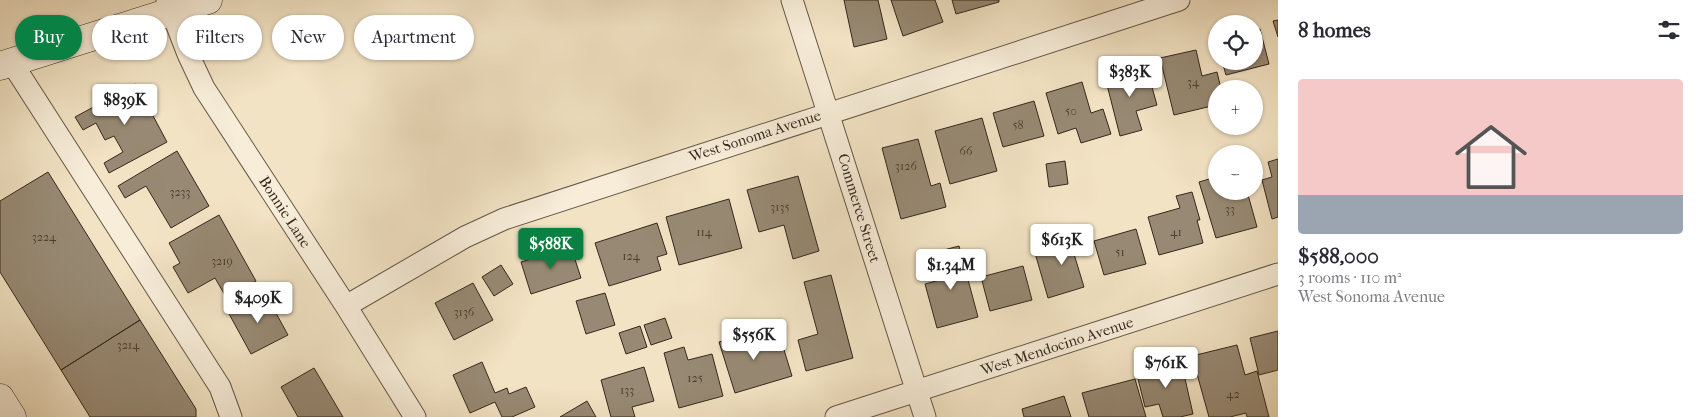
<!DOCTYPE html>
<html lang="en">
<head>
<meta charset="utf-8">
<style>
  body { margin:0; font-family:"IM FELL French Canon",serif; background:#f2f2f3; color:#2b2b33; height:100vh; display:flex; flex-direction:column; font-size:19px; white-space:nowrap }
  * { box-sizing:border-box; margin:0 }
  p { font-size:16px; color:#7c7c81 }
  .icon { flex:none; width:28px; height:28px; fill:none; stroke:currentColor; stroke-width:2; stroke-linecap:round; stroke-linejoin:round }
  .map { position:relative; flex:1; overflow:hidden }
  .sheet { display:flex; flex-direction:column; background:#fff; width:425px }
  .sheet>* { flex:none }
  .top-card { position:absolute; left:15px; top:15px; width:475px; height:45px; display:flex; gap:10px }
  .controls { position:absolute; left:1208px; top:15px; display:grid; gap:10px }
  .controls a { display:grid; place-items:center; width:55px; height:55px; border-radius:50%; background:#fff; box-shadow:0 1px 4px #0004; font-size:25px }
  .price { position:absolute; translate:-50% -42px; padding:0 11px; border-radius:5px; background:#fff; color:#222; font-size:16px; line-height:32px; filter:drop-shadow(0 1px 2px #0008) }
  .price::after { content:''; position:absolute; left:50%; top:30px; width:15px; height:11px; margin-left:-8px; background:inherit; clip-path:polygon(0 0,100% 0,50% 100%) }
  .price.current { background:#0b8043; color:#fff }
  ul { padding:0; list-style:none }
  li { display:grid; align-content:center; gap:10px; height:265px; padding:0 20px }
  li span { display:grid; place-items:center; height:155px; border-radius:5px; color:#555 }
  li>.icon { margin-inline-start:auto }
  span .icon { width:90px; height:90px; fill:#fffc; stroke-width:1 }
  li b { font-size:21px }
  h2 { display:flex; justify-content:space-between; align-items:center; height:60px; padding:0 20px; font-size:21px }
  .pill { padding:0 18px; border-radius:22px; background:#fff; box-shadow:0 1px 4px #0004; font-size:18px; line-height:45px }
  .pill.current { background:#0b8043; color:#fff }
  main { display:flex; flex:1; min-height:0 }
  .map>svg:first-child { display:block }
  .building { fill:#978973; stroke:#35281c }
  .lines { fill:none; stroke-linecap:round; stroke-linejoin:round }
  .street-casing { stroke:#645746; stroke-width:23 }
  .secondary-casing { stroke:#35281c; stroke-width:29 }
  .street { stroke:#f7edd9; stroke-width:21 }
  .secondary { stroke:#f7edd9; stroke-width:28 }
  .labels { text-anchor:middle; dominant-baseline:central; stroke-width:4; stroke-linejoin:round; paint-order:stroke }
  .number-label { font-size:12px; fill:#4e4032 }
  .street-label { font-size:15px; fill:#35281c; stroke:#f7edd9 }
</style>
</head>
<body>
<main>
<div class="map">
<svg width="1278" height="417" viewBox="0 0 1278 417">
  <rect width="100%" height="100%" fill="#f2e3c4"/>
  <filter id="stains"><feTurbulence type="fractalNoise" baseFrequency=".004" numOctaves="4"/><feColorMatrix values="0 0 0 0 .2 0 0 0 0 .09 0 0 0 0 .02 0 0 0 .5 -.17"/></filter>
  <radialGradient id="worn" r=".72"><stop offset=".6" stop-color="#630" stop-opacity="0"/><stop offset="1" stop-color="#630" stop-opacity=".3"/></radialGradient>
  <path class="building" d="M844,0H878L887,39L854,47Z
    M891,0H935L943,22L903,36Z
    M952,0H999V2L956,14Z
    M1278,20V37L1273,21Z
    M1260,29L1269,64L1226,75L1222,61H1254V31Z
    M1196,50L1202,76L1217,72L1221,89H1216V105L1174,115L1160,58Z
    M1146,66L1157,105L1136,111L1142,130L1120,136L1105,77Z
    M1082,82L1091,113L1103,109L1111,134L1081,143L1076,128L1058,134L1046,93Z
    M136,84L167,142L109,173L104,163L123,152L114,136L105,140L96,123L83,130L75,117Z
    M1034,101L1044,136L1003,147L993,113Z
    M982,118L997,171L950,184L935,131Z
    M918,139L931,186L940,183L946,207L901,219L882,148Z
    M177,151L209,206L171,228L146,186L125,198L118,186Z
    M1278,159V217L1272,219L1262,180L1272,177L1268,162Z
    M1065,161L1068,184L1049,187L1046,164Z
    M48,172L140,320L61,370L0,272V201Z
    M798,176L819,251L793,259L784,225L759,232L747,190Z
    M1216,177V191H1247L1257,227L1216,238L1199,182Z
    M1192,192L1200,220H1197L1203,243L1159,255L1148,217L1180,208L1176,196Z
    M729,199L742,248L679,265L666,217Z
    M219,215L256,281L226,297L215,278L188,293L173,267L180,263L169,243Z
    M657,223L667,254L657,257L661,270L609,286L595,243Z
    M1078,229L1085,251L1074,254L1084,287L1048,298L1035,253L1068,243L1065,233Z
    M1136,229L1146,264L1104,275L1094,241Z
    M959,246L978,317L937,328L925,284L943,279L936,252Z
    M571,247L581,278L531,294L521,262Z
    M501,265L513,284L494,296L482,277Z
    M1023,266L1032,300L990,311L981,277Z
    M831,275L853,358L806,371L798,340L818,334L804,282Z
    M473,283L493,320L454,340L435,303Z
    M265,293L288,335L251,354L228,312Z
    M605,293L615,325L586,334L576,301Z
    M665,318L672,338L651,345L644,325Z
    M140,320L196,409V417H90L61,370Z
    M640,326L647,347L626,354L619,333Z
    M758,330L762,345L781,340L792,376L735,393L719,342Z
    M1278,331V370L1259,375L1250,338Z
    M1237,345L1245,375L1257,371L1269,417H1247L1246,413L1230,417H1209L1192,356Z
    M684,347L688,360L712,354L723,396L679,408L664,353Z
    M1181,361L1193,414L1180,417H1163L1159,404L1145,407L1136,371Z
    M482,362L495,393L507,388L509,394L526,387L535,407L512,417H502L495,402L470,413L453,375Z
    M644,367L654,401L632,407L635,417H611L601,380Z
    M314,368L343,417H298L281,387Z
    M1135,379L1146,417H1089L1082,393Z
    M1064,396L1071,417H1024L1022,409Z
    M587,401L596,417H560Z"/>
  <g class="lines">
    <g class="street-casing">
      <path id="street" d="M167,0L188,54L204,88L346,306L415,417
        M792,0L925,417
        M12,63L220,387L231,417
        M346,306L465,237L504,219L1179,0
        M836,417L1278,274"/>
    </g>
    <g class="secondary-casing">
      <path id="secondary" d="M0,66L208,0
        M0,398L12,417"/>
    </g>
    <use href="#street" class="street"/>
    <use href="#secondary" class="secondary"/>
  </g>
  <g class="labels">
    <g class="number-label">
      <text x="1193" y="82">34</text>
      <text x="1071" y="111">50</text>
      <text x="1018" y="125">58</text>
      <text x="966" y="151">66</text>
      <text x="906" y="166">3126</text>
      <text x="180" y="192">3233</text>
      <text x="780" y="207">3135</text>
      <text x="1230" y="209">33</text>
      <text x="704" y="232">114</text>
      <text x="1176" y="232">41</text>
      <text x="44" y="237">3224</text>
      <text x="1120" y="252">51</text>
      <text x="631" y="256">124</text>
      <text x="222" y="261">3219</text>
      <text x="464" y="312">3136</text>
      <text x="128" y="345">3214</text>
      <text x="695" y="378">125</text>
      <text x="627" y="390">133</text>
      <text x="1233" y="394">42</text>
    </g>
    <g class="street-label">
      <text transform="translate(755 136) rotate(-18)">West Sonoma Avenue</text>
      <text transform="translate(859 208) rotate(73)">Commerce Street</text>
      <text transform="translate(285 212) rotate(57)">Bonnie Lane</text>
      <text transform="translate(1057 346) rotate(-18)">West Mendocino Avenue</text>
    </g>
  </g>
  <rect width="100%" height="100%" filter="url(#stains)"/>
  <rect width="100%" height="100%" fill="url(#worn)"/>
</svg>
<div class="controls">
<a><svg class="icon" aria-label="locate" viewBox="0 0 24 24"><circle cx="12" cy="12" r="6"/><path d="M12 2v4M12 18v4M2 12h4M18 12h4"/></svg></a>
<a>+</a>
<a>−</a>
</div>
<b class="price" style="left:1130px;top:98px">$383K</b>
<b class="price" style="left:125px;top:126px">$839K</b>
<b class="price" style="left:1062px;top:266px">$613K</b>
<b class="price current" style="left:551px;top:270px">$588K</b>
<b class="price" style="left:951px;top:291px">$1.34M</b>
<b class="price" style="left:258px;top:324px">$409K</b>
<b class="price" style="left:754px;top:361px">$556K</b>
<b class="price" style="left:1166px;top:389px">$761K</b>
<div class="top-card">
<a class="pill current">Buy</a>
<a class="pill">Rent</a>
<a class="pill">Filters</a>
<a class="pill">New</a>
<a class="pill">Apartment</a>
</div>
</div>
<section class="sheet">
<h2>8 homes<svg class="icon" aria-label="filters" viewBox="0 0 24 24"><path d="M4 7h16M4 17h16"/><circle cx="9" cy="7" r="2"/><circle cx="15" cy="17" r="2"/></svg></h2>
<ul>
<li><span style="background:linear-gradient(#f6c9c9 75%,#9aa5b1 0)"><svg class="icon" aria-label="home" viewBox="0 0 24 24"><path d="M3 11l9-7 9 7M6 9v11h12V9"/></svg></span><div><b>$588,000</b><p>3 rooms · 110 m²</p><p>West Sonoma Avenue</p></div></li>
</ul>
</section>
</main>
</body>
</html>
